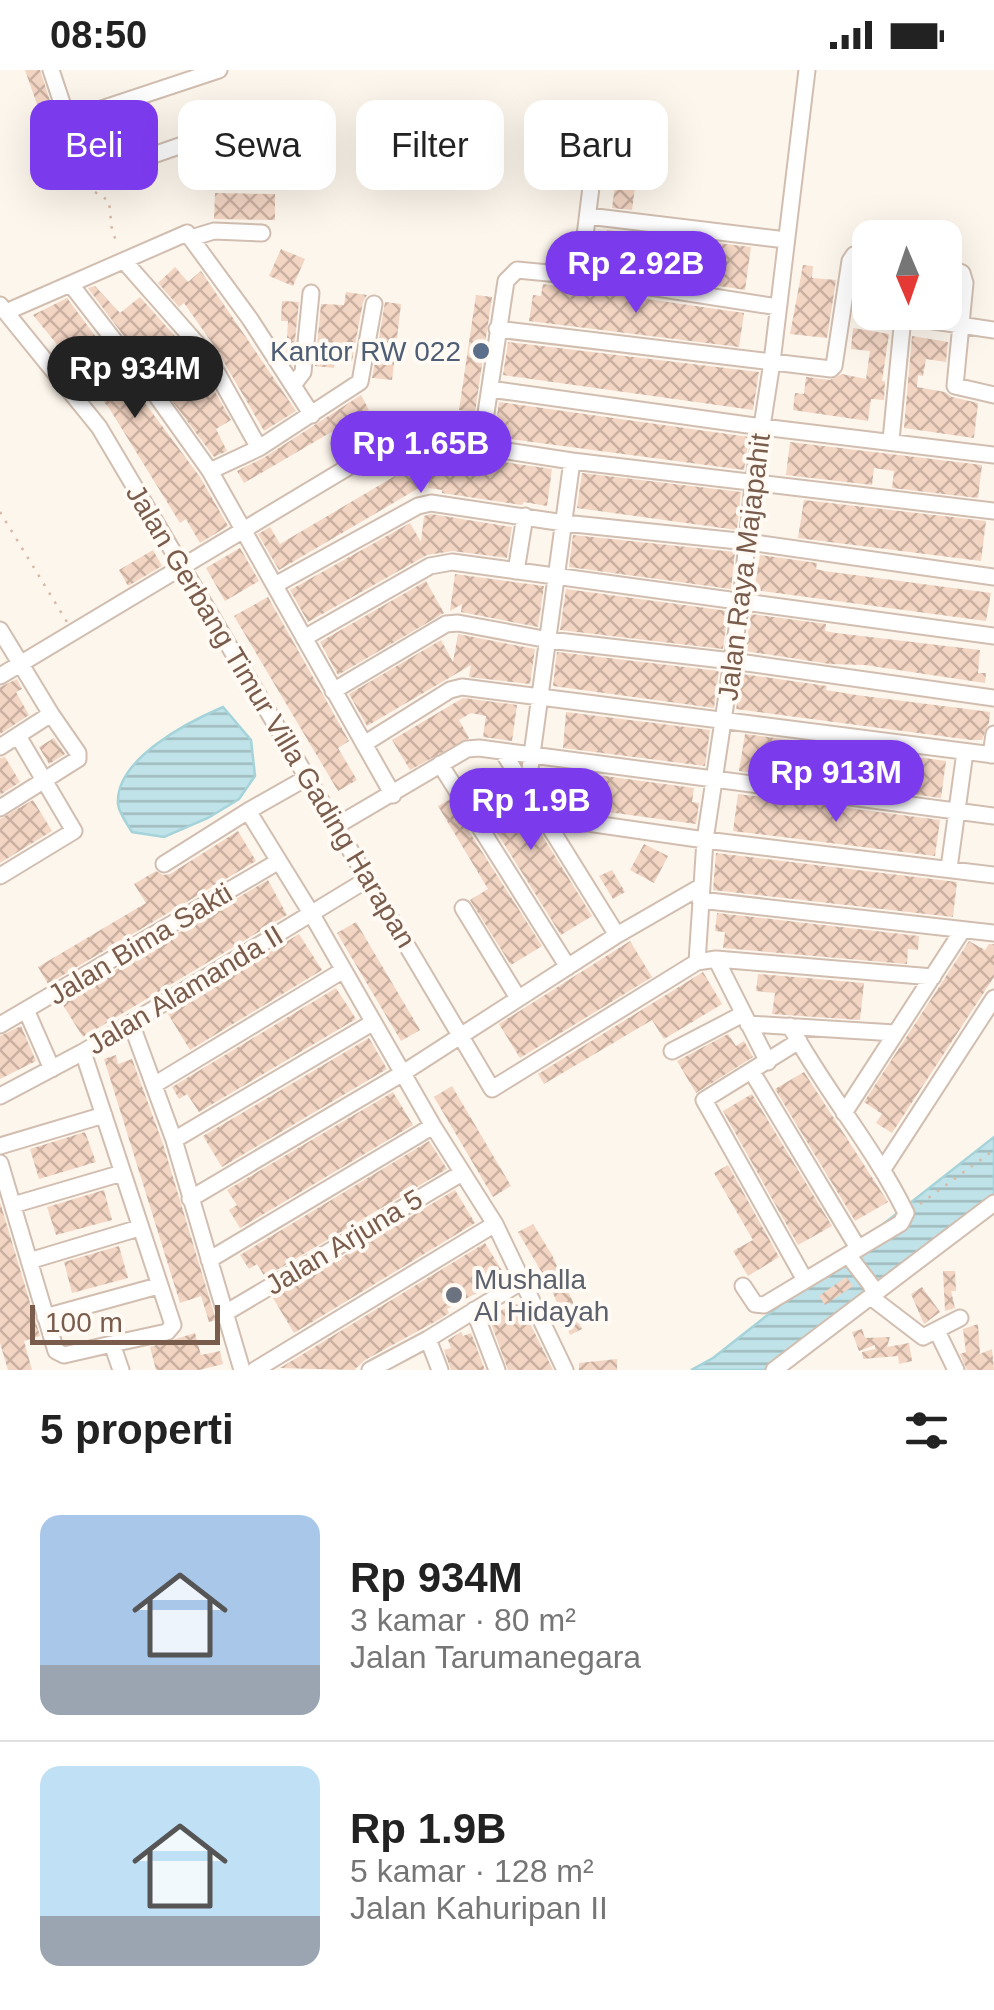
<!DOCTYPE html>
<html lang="id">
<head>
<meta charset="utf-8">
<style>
  body { margin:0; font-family:Helvetica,sans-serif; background:#f6f6f6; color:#222; height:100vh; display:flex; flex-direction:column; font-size:38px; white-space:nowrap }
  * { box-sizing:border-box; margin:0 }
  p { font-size:32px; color:#767676 }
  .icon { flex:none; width:55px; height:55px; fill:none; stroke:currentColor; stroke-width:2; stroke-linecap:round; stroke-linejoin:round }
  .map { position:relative; height:1300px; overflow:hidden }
  .side { display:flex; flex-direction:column; background:#fff; flex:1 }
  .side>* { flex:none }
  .hud { position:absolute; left:30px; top:30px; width:935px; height:90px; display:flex; gap:20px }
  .needle { width:65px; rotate:178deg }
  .buttons { position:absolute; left:852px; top:150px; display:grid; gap:20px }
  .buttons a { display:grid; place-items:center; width:110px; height:110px; border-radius:20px; background:#fff; box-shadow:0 10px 40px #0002; font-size:50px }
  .scale { position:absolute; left:30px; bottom:25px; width:190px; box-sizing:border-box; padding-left:10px; border:5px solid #7a5c4d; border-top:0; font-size:28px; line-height:35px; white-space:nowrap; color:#7a5c4d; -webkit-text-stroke:8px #fffaf3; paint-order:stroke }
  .price { position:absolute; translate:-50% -85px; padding:0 22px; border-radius:35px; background:#7c3aed; color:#fff; font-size:32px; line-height:65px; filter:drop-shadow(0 2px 5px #0008) }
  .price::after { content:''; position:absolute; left:50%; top:60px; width:30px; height:22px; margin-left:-15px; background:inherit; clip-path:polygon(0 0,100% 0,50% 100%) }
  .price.active { background:#222; color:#fff }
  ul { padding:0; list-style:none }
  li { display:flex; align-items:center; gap:30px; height:250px; padding:0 40px }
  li+li { border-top:2px solid #e0e0e0 }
  li span { display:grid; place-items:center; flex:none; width:280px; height:200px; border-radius:20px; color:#555 }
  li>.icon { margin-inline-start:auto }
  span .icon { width:120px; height:120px; fill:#fffc; stroke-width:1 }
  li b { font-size:42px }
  h2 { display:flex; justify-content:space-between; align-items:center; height:120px; padding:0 40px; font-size:42px }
  .tag { padding:0 35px; border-radius:20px; background:#fff; box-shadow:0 10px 40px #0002; font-size:35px; line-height:90px }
  .tag.active { background:#7c3aed; color:#fff }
  .status { display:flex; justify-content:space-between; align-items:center; height:70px; padding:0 50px; background:#fff; direction:ltr }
  .status svg { height:28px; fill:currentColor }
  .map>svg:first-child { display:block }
  .water { fill:url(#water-rules); stroke:#a5d3da; stroke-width:2.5 }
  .building { fill:url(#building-cross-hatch) }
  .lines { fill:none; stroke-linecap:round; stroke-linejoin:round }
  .minor-casing { stroke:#d1beb0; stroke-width:19 }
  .path { stroke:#d9b8a5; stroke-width:2.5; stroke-dasharray:2.5 8; stroke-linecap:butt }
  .minor { stroke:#fff; stroke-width:15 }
  .service-dot { fill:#5c6f8a; stroke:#fffaf3; stroke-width:4 }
  .worship-dot { fill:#6b7280; stroke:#fffaf3; stroke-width:4 }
  .labels { text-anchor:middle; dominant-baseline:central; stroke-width:8; stroke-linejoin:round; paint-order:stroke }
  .service-label { font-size:28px; fill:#4e5e75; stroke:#fffaf3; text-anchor:end }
  .street-label { font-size:28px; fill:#7a5c4d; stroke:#fffaf3 }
  .worship-label { font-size:28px; fill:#5b616d; stroke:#fffaf3; text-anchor:start }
</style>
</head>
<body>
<div class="status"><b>08:50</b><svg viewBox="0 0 49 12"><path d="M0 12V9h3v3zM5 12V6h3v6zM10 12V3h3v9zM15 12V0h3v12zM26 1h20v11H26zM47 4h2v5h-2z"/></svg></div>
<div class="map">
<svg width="994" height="1300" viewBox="0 0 994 1300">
  <defs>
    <pattern id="water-rules" width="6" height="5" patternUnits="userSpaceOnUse" patternTransform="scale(2.5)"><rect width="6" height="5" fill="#bfe3e8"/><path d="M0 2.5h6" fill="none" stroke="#a0bbbe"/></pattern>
    <pattern id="building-cross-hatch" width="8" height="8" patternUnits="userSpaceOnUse" patternTransform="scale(2.5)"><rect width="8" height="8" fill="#f3d5c3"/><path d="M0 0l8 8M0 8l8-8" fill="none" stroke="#cab0a1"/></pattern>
  </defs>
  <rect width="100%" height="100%" fill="#fdf6ec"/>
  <path class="water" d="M223,637L251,670L255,706L239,729L208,748L164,767L132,762C127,754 119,743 118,734C115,689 188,652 223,637Z
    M994,1067V1142L772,1300H691L713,1288Z"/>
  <path class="building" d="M25,0H40L72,99L61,103Z
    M549,51L559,52V57L573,59V62L635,68L634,80L557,69V73L547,72Z
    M616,108L636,110L632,140L612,138Z
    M215,123L275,124V150L214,149Z
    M607,160L751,177L745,220L602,198Z
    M281,179L305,189L293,216L269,206Z
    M803,195L813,196L812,208L836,210L827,268L790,264Z
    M175,197L188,212L201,201L296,341L264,361L217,280L184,233L179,237L158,213Z
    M543,214L744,243L739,277L529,251L533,225L541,226Z
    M95,216L120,243L140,227L198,292L231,350L216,359L227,381L214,387L88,218Z
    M346,222L367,225L363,232L352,291L335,289L334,298L315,296L321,234L344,235Z
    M476,225L492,227L475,342L459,340Z
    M67,228L200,407L228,456L200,473L186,449L180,453L109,338L33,245Z
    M282,231L299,232L293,289L286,284L288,251H281Z
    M385,232L401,234L392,310L372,308Z
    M853,258L889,264L882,311H885L884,330L871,329L868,351L793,340L795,323L804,324L806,307L830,310L842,304L866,309L870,281L851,279Z
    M912,266L948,272L946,292L926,289L923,306L918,305L917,317L945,322L952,327L978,333L974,368L904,358Z
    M508,272L759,302L753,340L503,305Z
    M361,325L369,340L244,413L237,401L265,387Z
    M499,332L749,367L744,400L494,367Z
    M790,372L982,395L978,428L892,418L894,401L874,398L872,415L786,405Z
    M419,380L552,399L547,436L524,432L522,435L442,423V420L428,418L429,412L279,500L258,464L270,457L280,474L417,393Z
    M582,403L741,422L737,460L577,438Z
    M804,430L986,451L981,491L798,468Z
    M431,444L512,457L507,488L453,481L427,485L308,552L290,520L410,453L421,472L424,446Z
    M573,465L735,482L731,519L569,497Z
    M240,478L259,511L225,531L206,498Z
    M153,480L162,496L128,516L119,500Z
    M760,485L817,493L816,499L824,501L991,523L986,551L754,520Z
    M455,504L544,516L538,557L461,542L462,534L450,541Z
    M426,511L444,543L338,605L320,572Z
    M566,519L728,541L723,579L560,560Z
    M268,527L349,671L338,678L357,710L338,721L234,546Z
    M751,544L826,554L825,561L836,563L980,580L978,603H986L985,613L865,595L830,594L745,581Z
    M458,564L535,579L530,614L469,607L471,595L367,656L349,624L441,570L453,592Z
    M557,582L719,601L714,638L553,616Z
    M742,604L827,616L826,620L856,625L990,642L989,653L982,670H971L736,639Z
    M17,609L22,619L16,622L29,645L0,664V617Z
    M463,628L517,635L512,671L483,667L486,646L471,643L459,650L469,668L410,700L392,670Z
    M566,642L710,660L705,696L563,678Z
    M745,664L946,691L941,728L739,701Z
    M54,668L65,684L49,694L39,677Z
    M5,687L20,712L0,725V688Z
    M560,700L694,718L692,732L699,733L696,754L564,736L568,713L558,712Z
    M488,706L493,714L506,707L592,846L561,865L469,718Z
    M738,724L940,750L935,786L733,761Z
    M33,730L52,761L0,793V749Z
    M449,730L542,876L511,895L470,830L488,819L438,736Z
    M238,761L256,791L48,914L38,897L146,833L134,814L156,801L163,805L170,804Z
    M644,774L668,786L654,813L630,800Z
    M716,783L957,812L953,847L713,820Z
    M612,800L625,822L613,829L599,806Z
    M268,810L287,845L83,967L61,932Z
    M717,843L919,866L918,880L908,879L907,894L723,878L725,862L715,861Z
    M356,852L420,960L401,971L337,863Z
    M299,864L322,900L190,980L168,944Z
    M630,871L652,907L520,988L499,954Z
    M969,871L985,880L989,874H994V907L892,1063L876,1053L882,1044L864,1032Z
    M703,902L722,934L664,969L652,950L544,1014L538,1004Z
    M758,904L864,913L860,950L772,944L775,923L756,921Z
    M336,918L356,949L199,1042L187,1024L179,1029L172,1017Z
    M21,956L36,991L0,1009V966Z
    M728,964L736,976L744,971L753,987L696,1023L677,991Z
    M369,968L387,999L222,1097L203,1066Z
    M116,985L118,994L132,989L163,1074L216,1250L209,1252L201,1226L180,1233L104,989Z
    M804,1002L888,1132L855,1151L775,1019Z
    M452,1016L511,1116L493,1127L434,1027Z
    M393,1022L413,1055L240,1158L229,1140L237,1135L227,1120Z
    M752,1024L832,1156L798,1175L723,1041Z
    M85,1062L96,1092L39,1109L30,1079Z
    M429,1071L447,1099L265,1207L257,1194L249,1199L240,1185Z
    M728,1095L779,1187L748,1206L733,1181L753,1170L714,1103Z
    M104,1120L112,1150L56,1165L47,1137Z
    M455,1120L475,1153L294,1263L273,1228Z
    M0,1132L40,1266L24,1271L32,1300H8L0,1273Z
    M533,1154L552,1185L577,1241L574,1242L582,1259L570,1265L551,1218L518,1162Z
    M485,1173L506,1207L447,1239L449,1243L440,1249L365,1290L354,1300L280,1298Z
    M119,1176L128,1208L72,1223L64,1192Z
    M943,1201H955L956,1221H951L955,1238L945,1241Z
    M846,1207L853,1216L825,1235L819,1226Z
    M922,1217L940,1242L924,1254L911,1224Z
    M520,1233L553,1300H508L488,1245Z
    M978,1254L980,1284L992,1279L994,1300H967L960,1284L966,1282L963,1259Z
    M862,1259L865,1268L890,1267L887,1277L909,1273L912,1291L899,1294L898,1286L863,1289L862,1282L875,1279V1275L859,1281L852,1262Z
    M461,1262L463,1266L471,1263L485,1300H451L444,1280L451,1278L448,1270Z
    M195,1263L201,1285L220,1281L223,1294L199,1300H156L150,1277Z
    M617,1289V1300H579V1293Z"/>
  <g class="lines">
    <g class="minor-casing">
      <path id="minor" d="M51,0L87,108L237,56
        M68,50L219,0
        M547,87L594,93
        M588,146L786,170
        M191,168L214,161L262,163
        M124,191L207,285L259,378
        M945,196L962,203L965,213L955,316L994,325
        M580,206L594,93L634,99
        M72,216L148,314L210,401L393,725
        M0,235L99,357L492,1019L697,892
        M6,242L187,163L250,249L312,345
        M874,242L994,260
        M497,259L831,299L834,296L850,191L854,185H870
        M294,314L303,302L311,223
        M490,319L762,357L994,385
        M891,370L903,247
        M481,376L506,211L517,200L580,206L778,237
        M210,401L259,378L360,312L374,234
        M516,501L525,446
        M275,515L418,436L431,433L564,453L748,472L994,507
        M0,560L51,644L0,677
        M304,568L430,496L452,492L994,566
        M0,606L380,378L404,370L424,368L572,391L994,441
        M333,621L446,554L458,553L549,570L732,591L994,628
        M364,674L450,620L462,617L994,685
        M503,682L617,865
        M991,685L994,664
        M440,694L568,897
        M308,707L248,741L311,843L433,1056L495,1154L565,1300
        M527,721L572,391
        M0,738L78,689V683L51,644
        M546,747L705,770L994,805
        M336,756L467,679L479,678L994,746
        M164,794L248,741
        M949,798L965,682
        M0,806L74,761L18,666
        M700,830L994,863
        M463,838L518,928
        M716,889L933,907
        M27,942L52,999
        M131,953L174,1070L242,1300
        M748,954L895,963
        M0,955L279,791
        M799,971L704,1030L805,1210
        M672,981L743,944
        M83,982L173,1255L167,1262L112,1274L121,1300
        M768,992L716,889L697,892L705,770L741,532L753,414L772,292L807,0
        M752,1002L858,1178
        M154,1015L342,901
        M0,1026L83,982L368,809
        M844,1043L962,861
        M174,1070L372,953
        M0,1076L104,1045
        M0,1093L56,1281L64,1285L112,1274
        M883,1099L994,928
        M190,1129L403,1003L617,865L702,816
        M13,1135L122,1103
        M848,1185L871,1215L876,1231L923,1267L960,1248
        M209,1190L433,1056
        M29,1191L139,1158
        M743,1216L755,1234L764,1235L901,1153L906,1143C874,1077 825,1021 790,956
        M474,1240L497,1300
        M227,1242L462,1103
        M45,1247L158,1216
        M937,1261L956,1300
        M428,1269L440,1300
        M255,1300L495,1154
        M370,1300L428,1269L524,1210
        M774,1300L994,1133"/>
    </g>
    <path class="path" d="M95,122L109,131L112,161L118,175
      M0,442L67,552
      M920,1134L994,1080"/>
    <use href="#minor" class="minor"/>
  </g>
  <circle class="service-dot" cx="481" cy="281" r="10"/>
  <circle class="worship-dot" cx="454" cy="1225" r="10"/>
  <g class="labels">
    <g class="service-label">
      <text x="461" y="281">Kantor RW 022</text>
    </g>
    <g class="street-label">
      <text transform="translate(744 497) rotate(-83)">Jalan Raya Majapahit</text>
      <text transform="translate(271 646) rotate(59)">Jalan Gerbang Timur Villa Gading Harapan</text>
      <text transform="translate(140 874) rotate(-31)">Jalan Bima Sakti</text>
      <text transform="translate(185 920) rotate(-31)">Jalan Alamanda II</text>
      <text transform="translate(344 1172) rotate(-31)">Jalan Arjuna 5</text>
    </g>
    <g class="worship-label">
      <text x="474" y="1209">Mushalla<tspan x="474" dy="32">Al Hidayah</tspan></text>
    </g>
  </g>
</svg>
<div class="buttons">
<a><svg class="needle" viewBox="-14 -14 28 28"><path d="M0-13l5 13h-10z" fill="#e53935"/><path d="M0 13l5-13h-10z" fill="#767676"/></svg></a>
</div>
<div class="scale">100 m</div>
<b class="price" style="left:636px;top:246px">Rp 2.92B</b>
<b class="price active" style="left:135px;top:351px">Rp 934M</b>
<b class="price" style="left:421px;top:426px">Rp 1.65B</b>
<b class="price" style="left:836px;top:755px">Rp 913M</b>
<b class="price" style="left:531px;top:783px">Rp 1.9B</b>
<div class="hud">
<a class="tag active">Beli</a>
<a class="tag">Sewa</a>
<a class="tag">Filter</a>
<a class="tag">Baru</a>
</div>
</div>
<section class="side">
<h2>5 properti<svg class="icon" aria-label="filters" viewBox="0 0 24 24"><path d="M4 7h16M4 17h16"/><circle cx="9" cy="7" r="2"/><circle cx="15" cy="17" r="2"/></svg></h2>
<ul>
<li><span style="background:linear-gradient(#a9c7e8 75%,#9aa5b1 0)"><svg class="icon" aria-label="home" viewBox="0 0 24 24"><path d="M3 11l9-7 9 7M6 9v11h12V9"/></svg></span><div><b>Rp 934M</b><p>3 kamar · 80 m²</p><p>Jalan Tarumanegara</p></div></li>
<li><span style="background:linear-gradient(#bfe0f5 75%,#9aa5b1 0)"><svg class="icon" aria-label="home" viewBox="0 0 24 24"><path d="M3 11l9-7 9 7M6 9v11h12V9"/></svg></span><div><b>Rp 1.9B</b><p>5 kamar · 128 m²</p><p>Jalan Kahuripan II</p></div></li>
</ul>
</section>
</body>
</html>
